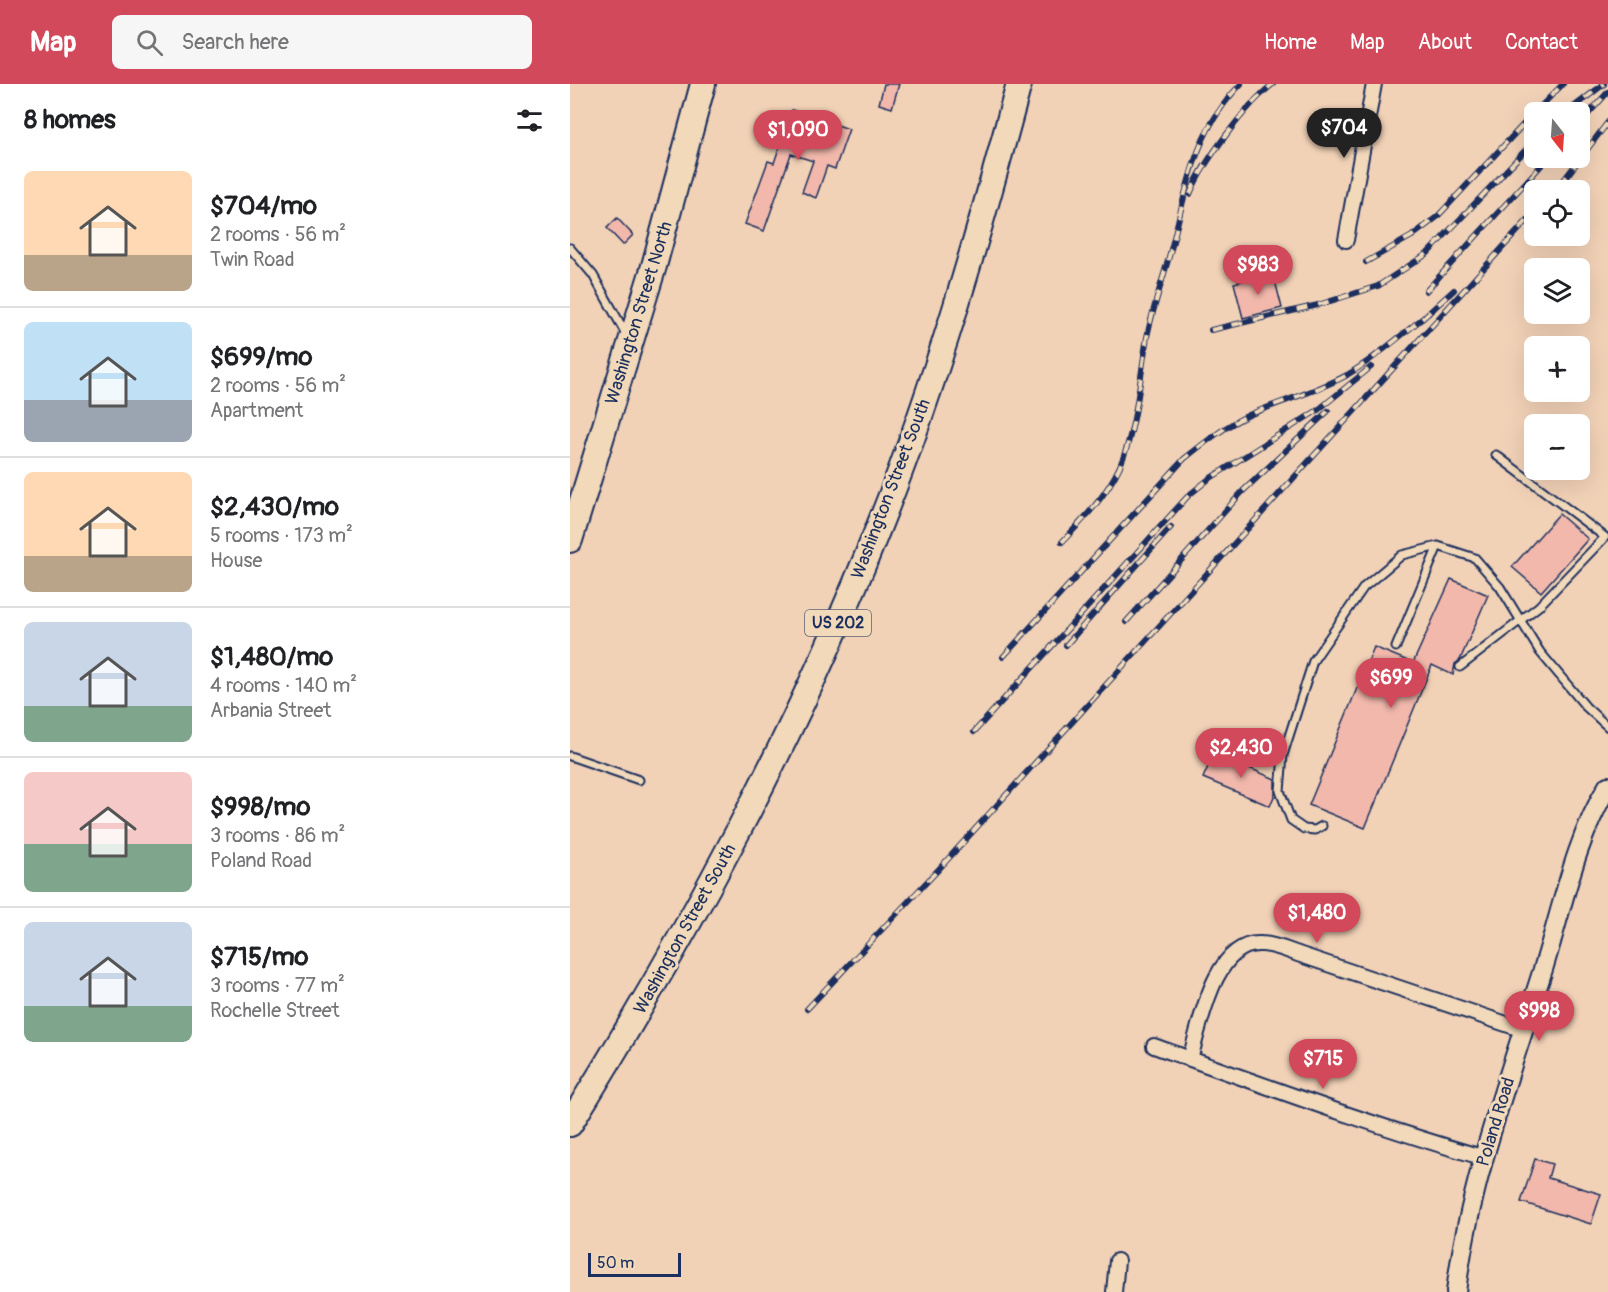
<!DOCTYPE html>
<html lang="en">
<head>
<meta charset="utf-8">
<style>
  body { margin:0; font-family:Pangolin,sans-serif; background:#f6f6f6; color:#202124; height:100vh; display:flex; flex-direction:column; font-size:22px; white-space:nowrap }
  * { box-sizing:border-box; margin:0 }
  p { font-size:20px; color:#757577 }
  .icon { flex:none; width:33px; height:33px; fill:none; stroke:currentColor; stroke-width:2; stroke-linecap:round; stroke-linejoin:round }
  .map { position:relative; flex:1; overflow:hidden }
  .panel { display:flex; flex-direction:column; background:#fff; width:570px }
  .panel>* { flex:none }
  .needle { width:39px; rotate:163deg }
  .fabs { position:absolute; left:954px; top:18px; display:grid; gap:12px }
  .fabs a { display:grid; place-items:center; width:66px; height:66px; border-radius:9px; background:#fff; box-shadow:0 6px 24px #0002; font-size:30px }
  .scale { position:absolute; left:18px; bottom:15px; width:93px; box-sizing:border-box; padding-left:6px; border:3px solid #1b2f5e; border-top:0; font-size:16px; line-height:21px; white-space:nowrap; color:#1b2f5e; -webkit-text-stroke:4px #f2d9ba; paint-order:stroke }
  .price { position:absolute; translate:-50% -51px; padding:0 14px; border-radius:21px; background:#d1495b; color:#fff; font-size:20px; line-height:39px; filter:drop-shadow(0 2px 3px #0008) }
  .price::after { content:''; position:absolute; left:50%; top:36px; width:18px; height:14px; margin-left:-9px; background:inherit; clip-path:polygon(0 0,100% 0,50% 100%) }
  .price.current { background:#222; color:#fff }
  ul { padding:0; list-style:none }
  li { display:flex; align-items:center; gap:18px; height:150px; padding:0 24px }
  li+li { border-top:2px solid #e0e0e0 }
  li span { display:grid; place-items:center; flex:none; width:168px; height:120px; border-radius:9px; color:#555 }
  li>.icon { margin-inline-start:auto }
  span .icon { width:72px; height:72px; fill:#fffc; stroke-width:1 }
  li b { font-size:26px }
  h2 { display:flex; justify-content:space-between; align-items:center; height:72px; padding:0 24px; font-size:26px }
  header { display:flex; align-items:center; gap:36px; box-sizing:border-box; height:84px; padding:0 30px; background:#d1495b; color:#fff }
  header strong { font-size:28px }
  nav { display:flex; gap:33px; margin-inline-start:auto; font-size:21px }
  .search { width:420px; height:54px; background:#f6f6f6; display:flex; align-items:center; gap:15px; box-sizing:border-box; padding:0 21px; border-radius:9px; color:#757577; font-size:22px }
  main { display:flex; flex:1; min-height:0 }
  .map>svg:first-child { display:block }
  .building { fill:#f2b8ac; stroke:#1b2f5e; stroke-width:1.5 }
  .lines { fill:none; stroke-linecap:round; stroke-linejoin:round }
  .service-casing { stroke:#1b2f5e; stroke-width:11 }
  .minor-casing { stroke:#1b2f5e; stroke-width:18 }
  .tertiary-casing { stroke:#1b2f5e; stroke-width:22 }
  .trunk-casing { stroke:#1b2f5e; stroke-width:28 }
  .service { stroke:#f2d9ba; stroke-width:7 }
  .minor { stroke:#f2d9ba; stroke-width:14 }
  .tertiary { stroke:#f2d9ba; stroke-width:18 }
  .trunk { stroke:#f2d9ba; stroke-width:24 }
  .rail-casing { stroke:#1b2f5e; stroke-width:6 }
  .rail { stroke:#f2d9ba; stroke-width:4; stroke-dasharray:11; stroke-linecap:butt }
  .labels { text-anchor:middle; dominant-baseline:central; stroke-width:6; stroke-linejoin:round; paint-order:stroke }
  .shield { fill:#f2d9ba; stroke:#5c627a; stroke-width:1.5 }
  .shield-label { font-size:16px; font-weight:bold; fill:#1b2f5e }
  .street-label { font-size:18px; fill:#1b2f5e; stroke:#f2d9ba }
</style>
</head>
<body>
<header>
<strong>Map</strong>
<div class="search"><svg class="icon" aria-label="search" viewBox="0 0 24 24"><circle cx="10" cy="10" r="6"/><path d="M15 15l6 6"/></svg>Search here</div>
<nav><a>Home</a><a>Map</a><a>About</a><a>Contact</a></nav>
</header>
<main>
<section class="panel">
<h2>8 homes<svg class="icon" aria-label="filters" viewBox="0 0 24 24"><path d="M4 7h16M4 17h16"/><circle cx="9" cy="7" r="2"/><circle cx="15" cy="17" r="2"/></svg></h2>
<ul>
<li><span style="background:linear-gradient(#ffd9b3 70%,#b9a48a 0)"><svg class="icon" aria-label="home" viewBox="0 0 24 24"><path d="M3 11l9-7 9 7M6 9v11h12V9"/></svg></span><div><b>$704/mo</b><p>2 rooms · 56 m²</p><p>Twin Road</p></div></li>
<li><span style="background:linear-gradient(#bfe0f5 65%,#9aa5b1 0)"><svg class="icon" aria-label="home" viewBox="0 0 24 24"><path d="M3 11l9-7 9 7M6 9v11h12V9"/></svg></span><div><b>$699/mo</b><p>2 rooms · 56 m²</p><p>Apartment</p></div></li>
<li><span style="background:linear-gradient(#ffd9b3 70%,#b9a48a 0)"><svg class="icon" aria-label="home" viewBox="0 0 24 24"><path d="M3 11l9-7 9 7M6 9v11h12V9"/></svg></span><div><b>$2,430/mo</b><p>5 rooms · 173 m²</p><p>House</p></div></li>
<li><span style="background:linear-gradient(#c9d6e8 70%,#7fa58c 0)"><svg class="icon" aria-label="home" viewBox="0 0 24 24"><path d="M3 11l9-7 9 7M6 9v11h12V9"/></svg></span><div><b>$1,480/mo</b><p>4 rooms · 140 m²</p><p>Arbania Street</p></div></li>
<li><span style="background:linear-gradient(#f6c9c9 60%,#7fa58c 0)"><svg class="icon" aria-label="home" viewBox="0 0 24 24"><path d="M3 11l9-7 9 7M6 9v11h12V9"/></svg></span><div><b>$998/mo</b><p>3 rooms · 86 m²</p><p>Poland Road</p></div></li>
<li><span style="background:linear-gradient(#c9d6e8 70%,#7fa58c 0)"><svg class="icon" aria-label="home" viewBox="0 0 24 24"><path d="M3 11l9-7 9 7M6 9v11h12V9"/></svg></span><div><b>$715/mo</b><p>3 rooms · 77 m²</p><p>Rochelle Street</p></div></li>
</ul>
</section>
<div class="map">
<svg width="1038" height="1208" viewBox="0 0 1038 1208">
  <rect width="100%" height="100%" fill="#f2d2b7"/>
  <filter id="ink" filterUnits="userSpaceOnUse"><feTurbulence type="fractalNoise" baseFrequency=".0167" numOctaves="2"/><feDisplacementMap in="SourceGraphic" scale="12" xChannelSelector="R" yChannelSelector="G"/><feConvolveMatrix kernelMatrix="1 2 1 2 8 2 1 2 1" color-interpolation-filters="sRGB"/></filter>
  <g filter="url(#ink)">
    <path class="building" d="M314,0H329L322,24L309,20Z
      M222,26L279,45L265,85L257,82L246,114L232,108L243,77L221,70L194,147L175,140L198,77L204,79Z
      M47,134L63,151L53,161L37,144Z
      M703,189L712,224L673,234L664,199Z
      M989,430L1018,455L971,508L942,483Z
      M881,495L918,511L890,576L885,580L883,591L862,581L795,744L739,721L804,563L843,579Z
      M644,669L705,695V710L700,722L633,694Z
      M965,1075L982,1080L978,1094L1031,1110L1021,1140L951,1118Z"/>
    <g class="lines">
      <g class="service-casing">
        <path id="service" d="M0,164L23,191L56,250
          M826,563L868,462L905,474L930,503L970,568L1016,623L1038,643
          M890,583L969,522L1035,453L926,371
          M0,672L69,696
          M752,742L745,746L734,745L721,736L710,707L713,671L743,577L794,503L832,471L868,462"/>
      </g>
      <g class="minor-casing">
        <path id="minor" d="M776,156L804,0
          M584,962C693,1001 803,1042 915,1074
          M620,975C630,941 644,857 691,860C704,860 719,867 731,871L954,946
          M544,1208L547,1177"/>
      </g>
      <g class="tertiary-casing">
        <path id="tertiary" d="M886,1208C899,1098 941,988 974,882C993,821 1005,757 1038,702"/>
      </g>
      <g class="trunk-casing">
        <path id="trunk" d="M0,456L84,182L133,0
          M0,1040C119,848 226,651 309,442C367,298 409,149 449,0"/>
      </g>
      <use href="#service" class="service"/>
      <use href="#minor" class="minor"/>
      <use href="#tertiary" class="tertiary"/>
      <use href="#trunk" class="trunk"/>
      <g class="rail-casing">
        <path id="rail" d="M965,28L993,0
          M997,28L1034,0
          M1010,39L1038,8
          M990,101L1038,38
          M620,110C633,78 676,21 703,0
          M796,178L842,152L867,133L964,29
          M856,207L978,74
          M852,235L884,206
          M641,246L748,221L808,202L857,170L964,57
          M492,458C514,435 536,412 550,382C566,345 570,294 577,253C583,224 592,198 600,169C617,106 623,49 671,0
          M556,538L673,407L758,327
          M496,561L601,443
          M433,573L614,375C634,359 655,342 679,331C711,317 746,308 777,291C806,274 831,251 858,230
          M404,648L619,411L639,395L748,326L801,283
          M237,925L368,786L964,129"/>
      </g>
      <use href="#rail" class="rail"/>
    </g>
  </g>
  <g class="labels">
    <rect class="shield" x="235" y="526" width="66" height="26" rx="4.5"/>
    <g class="shield-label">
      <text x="268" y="539">US 202</text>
    </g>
    <g class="street-label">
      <text transform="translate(69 229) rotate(-73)">Washington Street North</text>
      <text transform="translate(321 405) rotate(-69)">Washington Street South</text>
      <text transform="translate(115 845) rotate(-61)">Washington Street South</text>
      <text transform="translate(926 1038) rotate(-73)">Poland Road</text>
    </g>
  </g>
</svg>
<div class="fabs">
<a><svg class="needle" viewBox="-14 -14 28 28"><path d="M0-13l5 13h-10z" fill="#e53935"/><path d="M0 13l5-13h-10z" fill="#757577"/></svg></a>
<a><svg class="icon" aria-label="locate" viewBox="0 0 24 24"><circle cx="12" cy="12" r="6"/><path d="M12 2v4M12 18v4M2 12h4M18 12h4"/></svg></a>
<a><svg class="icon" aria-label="layers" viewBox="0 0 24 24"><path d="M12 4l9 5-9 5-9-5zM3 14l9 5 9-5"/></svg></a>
<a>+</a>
<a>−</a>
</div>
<div class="scale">50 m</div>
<b class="price current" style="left:774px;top:75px">$704</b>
<b class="price" style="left:228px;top:77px">$1,090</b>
<b class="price" style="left:688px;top:212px">$983</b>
<b class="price" style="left:821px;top:625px">$699</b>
<b class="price" style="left:671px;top:695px">$2,430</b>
<b class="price" style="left:747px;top:860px">$1,480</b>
<b class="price" style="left:969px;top:958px">$998</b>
<b class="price" style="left:753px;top:1006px">$715</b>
</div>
</main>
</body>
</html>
